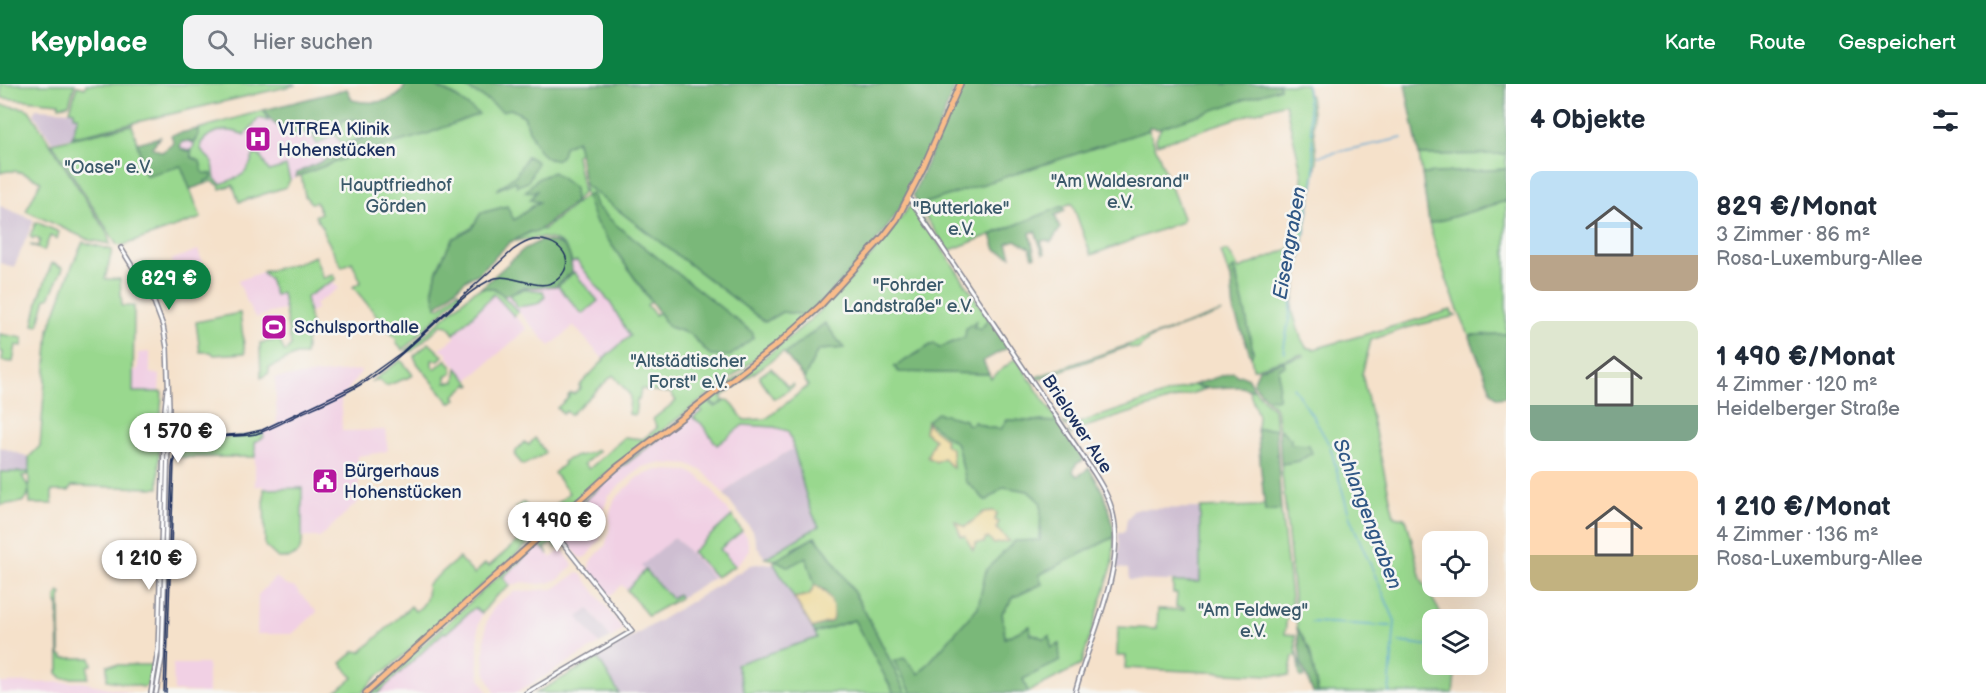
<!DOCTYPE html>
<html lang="de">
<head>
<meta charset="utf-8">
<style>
  body { margin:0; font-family:"Balsamiq Sans",sans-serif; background:#f2f2f3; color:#1f2937; height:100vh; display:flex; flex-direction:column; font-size:22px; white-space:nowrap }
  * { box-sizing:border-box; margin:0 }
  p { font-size:20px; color:#747a83 }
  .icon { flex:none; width:33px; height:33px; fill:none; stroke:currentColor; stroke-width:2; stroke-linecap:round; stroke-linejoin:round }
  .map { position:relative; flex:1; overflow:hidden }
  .panel { display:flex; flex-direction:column; background:#fff; width:480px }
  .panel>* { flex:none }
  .controls { position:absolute; left:1422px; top:447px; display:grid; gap:12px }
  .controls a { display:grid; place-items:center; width:66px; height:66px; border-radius:12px; background:#fff; box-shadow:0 6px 24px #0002; font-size:30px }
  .price { position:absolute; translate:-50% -51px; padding:0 14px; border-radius:21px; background:#fff; color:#222; font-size:20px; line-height:39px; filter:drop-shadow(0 2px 3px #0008) }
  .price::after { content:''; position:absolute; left:50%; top:36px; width:18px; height:14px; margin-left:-9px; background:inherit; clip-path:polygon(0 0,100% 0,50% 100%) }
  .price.active { background:#0b8043; color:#fff }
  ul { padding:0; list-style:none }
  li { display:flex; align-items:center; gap:18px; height:150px; padding:0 24px }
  li span { display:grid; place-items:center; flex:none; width:168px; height:120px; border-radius:12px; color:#555 }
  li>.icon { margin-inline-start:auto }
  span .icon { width:72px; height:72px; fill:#fffc; stroke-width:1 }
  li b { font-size:26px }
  h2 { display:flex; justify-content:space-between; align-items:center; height:72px; padding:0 24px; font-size:26px }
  header { display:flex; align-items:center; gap:36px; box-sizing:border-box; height:84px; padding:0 30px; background:#0b8043; color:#fff }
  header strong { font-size:28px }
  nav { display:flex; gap:33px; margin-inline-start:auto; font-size:21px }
  .search { width:420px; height:54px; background:#f2f2f3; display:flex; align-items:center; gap:15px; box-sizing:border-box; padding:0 21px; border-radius:12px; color:#747a83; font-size:22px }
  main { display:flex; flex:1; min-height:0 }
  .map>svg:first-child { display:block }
  .built { fill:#f1d0e4 }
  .industrial { fill:#cebed1 }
  .green { fill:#99d88e; stroke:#5a8476; stroke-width:1.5; fill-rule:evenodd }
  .forest { fill:#7ab879; stroke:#4a746c; stroke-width:1.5 }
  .sand { fill:#eeda9e; stroke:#84847e; stroke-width:1.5 }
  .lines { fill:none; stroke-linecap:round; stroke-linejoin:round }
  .stream { stroke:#59a4d1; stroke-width:1.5 }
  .tertiary-casing { stroke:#888894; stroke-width:6 }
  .primary-casing { stroke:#888894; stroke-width:8 }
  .tertiary { stroke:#fff; stroke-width:3 }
  .primary { stroke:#f9bc8a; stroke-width:4.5 }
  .tram { stroke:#1b2f5e; stroke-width:1.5 }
  .labels { text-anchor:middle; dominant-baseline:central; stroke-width:5; stroke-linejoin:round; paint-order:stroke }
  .poi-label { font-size:18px; fill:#1b2f5e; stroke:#f6f6f2; text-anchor:start }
  .park-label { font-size:18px; fill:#3a596a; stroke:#f6f6f2 }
  .street-label { font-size:18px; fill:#1b2f5e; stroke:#f6f6f2 }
  .water-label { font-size:20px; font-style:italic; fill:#315886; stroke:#f6f6f2 }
</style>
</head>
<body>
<header>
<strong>Keyplace</strong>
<div class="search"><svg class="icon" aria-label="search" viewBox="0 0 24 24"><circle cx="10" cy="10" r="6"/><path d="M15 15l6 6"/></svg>Hier suchen</div>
<nav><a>Karte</a><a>Route</a><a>Gespeichert</a></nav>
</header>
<main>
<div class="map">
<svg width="1506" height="609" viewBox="0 0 1506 609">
  <rect width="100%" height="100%" fill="#f6f6f2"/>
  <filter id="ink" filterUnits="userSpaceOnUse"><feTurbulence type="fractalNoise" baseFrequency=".0167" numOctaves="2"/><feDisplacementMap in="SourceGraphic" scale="12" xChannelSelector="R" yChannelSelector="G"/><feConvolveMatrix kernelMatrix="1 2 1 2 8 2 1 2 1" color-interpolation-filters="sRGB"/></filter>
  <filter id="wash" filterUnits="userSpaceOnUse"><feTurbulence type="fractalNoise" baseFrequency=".008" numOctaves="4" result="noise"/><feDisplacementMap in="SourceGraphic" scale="24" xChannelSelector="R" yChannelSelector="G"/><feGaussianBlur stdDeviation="1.35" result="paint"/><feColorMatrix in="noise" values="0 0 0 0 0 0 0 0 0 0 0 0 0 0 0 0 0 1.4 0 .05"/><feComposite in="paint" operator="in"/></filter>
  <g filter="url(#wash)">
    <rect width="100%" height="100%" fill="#f5e1ca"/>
    <path class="built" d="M322,11L353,71L290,96L286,82L222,102L212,97L190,105L171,51Z
      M198,166L209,198L183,208L171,176Z
      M577,177L611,220L630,252L603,275L574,242L550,262L504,212L523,204H537L572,188V178Z
      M262,188L270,195L275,210L282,209L285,226L269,229L257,234L252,229L238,197Z
      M333,198L339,204L315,220L317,224L309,229L306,212Z
      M494,209L527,245L468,296L447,272L448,270L440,265L455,254L454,250Z
      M150,268V289L160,291L159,308H133V287L138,286V269Z
      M362,286L341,316L342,347L385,346L388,366L384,368L358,372L359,417L320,453H302L299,468L290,474H278L265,462L264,402H255V351L277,341L275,294Z
      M700,324L702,327L693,334L701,339L717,361L743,341L774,343L789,347L794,364L739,396L724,410L704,388L691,381L657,379L642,383L618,403L608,413L603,427L600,455L588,471L583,474L579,473L559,448L558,443L560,440L616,388Z
      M657,386L688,387L698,392L710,403L732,432L692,467L715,492L712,494L675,453L642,482L645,486L627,506L622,501L610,512L589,486L590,478L605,462L609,449L610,428L615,415L638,393Z
      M742,447L747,453L749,465L747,470L735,482L720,465Z
      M539,460L551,474L562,465L573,481L560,494L551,498L540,500L522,498L510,502L502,493Z
      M577,489L582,491L623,545L611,554L589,525L579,533L599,560L516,609H495L486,590L484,571L486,540L492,526L500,517L514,508L554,505Z
      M276,493L285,501L295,504L317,528L292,550H257L258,511Z
      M474,524L482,529L478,542V579L480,594L488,609H378L444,548L447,549Z
      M173,580H208V609L174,607Z
      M82,598L133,609H0V599Z"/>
    <path class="industrial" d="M36,25L74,27L78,32L72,53L52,58L34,30Z
      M0,122L34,136L14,183L0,179Z
      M0,363L29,373V388H0Z
      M794,364L811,428L820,442L765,474L757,462L753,447L724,410L739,396Z
      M1200,424V498L1129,496L1128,485L1116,484L1119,462L1118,448L1121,449L1125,447L1127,436L1134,425Z
      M675,453L713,494L680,514L677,511L672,516L641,482Z
      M763,479L774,480L818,554L736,580L745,609H619L598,574L751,481Z
      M589,525L611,554L599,560L578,533Z"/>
    <path class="green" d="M0,0H75L69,20L59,22V19L2,14Z
      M86,0H294L295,1L72,53L78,32H74V27L70,26L77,2L85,4Z
      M431,0H460L489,17L497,24L511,25L524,32L533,56L563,63L576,56L580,68L576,71L583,108L575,118L574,104L537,95L526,107L538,106L539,117L513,137L481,129L472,144L452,155L437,186L433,205L436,223L440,224L458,207L461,210L403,266L396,258L397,256L353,203L361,198L352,178L342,183L323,148V143L315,132L321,129L316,118L311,119L305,112L301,91L353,71L478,30L452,10Z
      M1279,0H1306L1307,11H1310L1317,76L1292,226L1301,254L1306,263L1314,265L1451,226L1452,230L1456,232L1406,244L1371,256L1362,290L1394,432L1404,434L1407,437L1421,495L1444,535L1432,536V580L1456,581L1453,609H1318L1310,567L1297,543L1281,380L1299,377L1291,360L1282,346L1279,347L1276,325L1266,314H1278L1279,284L1284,282V277L1304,272L1303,270L1253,285L1251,272L1253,268L1236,187L1234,184L1228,189L1221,168L1228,167L1239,185L1289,165L1292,160L1302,107V90L1285,19L1157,60L1156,54L1162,42L1280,4Z
      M0,21L24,24L29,26L107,149L110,160L89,156L26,127L41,97C29,91 14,83 0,89Z
      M264,26L268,37L259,34L245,51C228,44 212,45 201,59C199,71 209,70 213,80C214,84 214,90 215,95L221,100C243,91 246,93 254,70L260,72L269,87L286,82L290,96L286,103L239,118L233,101L220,105L219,101L212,97L205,100L199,80L191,73C191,62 199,55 198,45Z
      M353,35L372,41L373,48C364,53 353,56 344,62L334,50L317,61L312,49L324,46H332L334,49L343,36Z
      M132,41L146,91L181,81L201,134L121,162L117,161L52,59Z
      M1149,46L1183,134L1182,138L1091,171L1072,119L948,167L919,123V121Z
      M1506,70V85L1422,90L1419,71Z
      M584,100L765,238L782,228L808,231L758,273L613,384L557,433L554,431L550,434L545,430L569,409L554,389L564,380L563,378C573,370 586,373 596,366L599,367L584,380L589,385L625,353L643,355L657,344L653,335L676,317L671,309L641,305L639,316H637L635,331L629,330L630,311L613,291L570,331L566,327L563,330L557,324L569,313L568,312L571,309L573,310L581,304L579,302L604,276L603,275L630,252L611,220L577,177L572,178C570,175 569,167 566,164C553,148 527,155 510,158L540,144L543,146L585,112ZM592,110L596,122L615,140L753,249V254L711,272L690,250L669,243L658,228L655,231L647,221L651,218L595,137Z
      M1506,117V250L1469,251C1452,215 1440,178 1429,140Z
      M909,123L915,124L989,235L980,246L973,244L976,238L965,253L939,265L934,259L895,283L899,288L989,290L991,294L1016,274L1058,338L1007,336L1002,345L989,344L974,338L971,341L928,337L957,360L966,397L986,417L1004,403L1028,407L1041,419L1040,457H1015L987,486L978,523L918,591L894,577L912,609H906C879,555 855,500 815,453L794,464L789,470L806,473L815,501L809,511L794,514L774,480L775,476L765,474L819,442C802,414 800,378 788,347L774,343L743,341L717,361L701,339L693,334L702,327L699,324L616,388L560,440V438L621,382L707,316L715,323L727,316L730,317L744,336L766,335L808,302L804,295L818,266L843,264L825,239L785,270L783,268L721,313L724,317L718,321H714L710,316L711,313C748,286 785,259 819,228C852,196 882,160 909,123Z
      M36,138L59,148L57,155L50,152L44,167L30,161L38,162L40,156L34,153L33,155L30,152Z
      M83,158L112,166L105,195H120L122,222H134L133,308H162L159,366V404L72,402L69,407H52V420H30L29,406L27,413L22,418L0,421V388H28V391L22,392L29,404V373L40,362L49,246L72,182Z
      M315,172L323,194L334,191L336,195L306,213L311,243L308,244L305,271H296L269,284V289L261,294L260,259L279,256L285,268L291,262L282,209L275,211L269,195L262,188L297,179Z
      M52,179L63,184L49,214H46L38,242L33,241L39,214Z
      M574,188L598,217L582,230L558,202Z
      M486,203L498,206L518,228L514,232L494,210L454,250L448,242L441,241L412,267H406L474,207Z
      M524,205L543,207L545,213L537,220L518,223L509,211Z
      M1222,228L1151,254L1138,265L1127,263L1035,296L1036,293Z
      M240,229L245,269L214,271L211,268H200L196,238Z
      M0,250L23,254L22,262L16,261L13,278L2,277L3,268L0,267Z
      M429,259L443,272L439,276H432V281L435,285L446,275L452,283V290L446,292V298H455L457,284L472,301L470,302L468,300L454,312L456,315L450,319L417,279L414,272Z
      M401,276L413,291L412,292L386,302L380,297H372Z
      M771,284L788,303L793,300L794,302L777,314H773L760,295V292Z
      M1193,301L1206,305L1072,347L1071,351L1069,347L1075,344L1074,342L1066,343L1063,338L1070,342Z
      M1254,305L1274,326L1276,345H1257L1258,332L1249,306Z
      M262,348L264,353L255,358V373H175L182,363L191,357L246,352Z
      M535,354L545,368L543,371L523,381L515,372L516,367L524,358L529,361Z
      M302,404V459L299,468L290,474H278L265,462L264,405Z
      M522,419H524L543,440L539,442L536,447L539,450L387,586L376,593L362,609H334L353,594L341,579L355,567L361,568L411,522L415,527C425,523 429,511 427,501L459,474L474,490L485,480L489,482L532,445L516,424Z
      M1264,419L1265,427L1281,426L1293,530L1287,531L1285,550L1295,551L1297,571L1304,593H1300L1297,571L1293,572L1289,592L1125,584L1126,572H1117L1118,543L1157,545L1158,525L1184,526V524L1176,523L1177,509H1173V498H1200V424L1260,422Z
      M732,432L742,447L720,465L735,482L716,493L692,468Z
      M547,452L554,455L560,462L557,464L551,459L545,464L548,470L539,460L503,493L510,502L495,513L482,529L474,524L446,549L444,548L378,609H370L542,453Z
      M1114,453L1113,479L1081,581L1028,608L1023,595L1060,577L1058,561L1051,564L1044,555L1034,550L1031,551L1030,543L1005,554L1002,528L1014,513L1042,500L1038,491Z
      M645,486L672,515L678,510L680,514L648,532L627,506Z
      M59,508L62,510L60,513V571L63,572V574H91L92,581L88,582V594H62L57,589V586H59L58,519H56V512Z
      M854,536L894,609H745L736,580L817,554L815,549Z
      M598,574L619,609H536Z
      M107,581H152L147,602L143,603L107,596Z"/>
    <path class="forest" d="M405,0H431L451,10L479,30L427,50L353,71L296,93L297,89L335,71L345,59L359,56L373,48L372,41L353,35L343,36L339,47L334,50L332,46H324L293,53L289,45C277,44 269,37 264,26L347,5L352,16C368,20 401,20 405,0Z
      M460,0H956C941,39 926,77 906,114C882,158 843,196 808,231L782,228L765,238L584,100L577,56L564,63C563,68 563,73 557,75C540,82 528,43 524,32L511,25L502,27L489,17Z
      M961,0H1279L1280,4L1159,44L1149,43V46L919,121L913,111Z
      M1405,0H1506V70L1419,71Z
      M198,45V52L193,59L189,57L182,58L180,62L182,65L188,67L191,66V73L200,77L203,89L212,90V94L205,97V100L190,105L181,82L146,92L137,59L160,53L152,63L162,68L174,59L171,51Z
      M527,72L537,78L528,98L517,102L516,97L496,106L516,91Z
      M1506,85V117L1429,140L1422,90Z
      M553,88L574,104L575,118L537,148H530L510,158L478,190L467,195L436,223L433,205L437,186L452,155L472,144L481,129L507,122L514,136L539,118L530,116L537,107L525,108L537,95Z
      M592,110L596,122L615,140L753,249V254L730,272H711L690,250L669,243L595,137L586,112Z
      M1063,122L1065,127L1055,131L1060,145L1051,158L1046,156L1041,157L1045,169L1043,170L1035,147L1030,149L1035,172L1033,173L1030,164L1016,156L1007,159L1011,172L996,166L991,151Z
      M540,157C563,157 571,162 572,188L556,202L523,204L504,212L494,204H481L524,165Z
      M1234,184L1245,226L1253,268L1251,272L1234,228L1231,194L1228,189Z
      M989,235L1009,263L983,277L989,290L899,288L894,283L934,259L939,264L965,253L966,244L976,237L973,244L977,243L980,246Z
      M825,239L844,264L818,266L804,295L785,270Z
      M1506,250V313L1497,314L1492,309L1469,251Z
      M1284,277L1285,282L1279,284L1278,315L1266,314L1253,299L1259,285Z
      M1233,288L1238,292L1242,291L1247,293L1254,305C1247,307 1246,303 1239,303C1223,302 1210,307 1193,301Z
      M937,329L965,336L967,340L971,341L974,338L989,344L1001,345L1007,336L1058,338L1084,376L1076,380L1073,388L1078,392L1089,384C1104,407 1112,426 1114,453L1039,491L1042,500L1014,513L1002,529L1005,554L1030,542L1031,551L1034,550L1044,555L1050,552L1051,564L1059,560L1060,577L1023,595L1028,608L1026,609H912L894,577L904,574L919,590L978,523L986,486L1015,457L1040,456L1041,419L1028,407L1004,403L986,417L966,397L957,360L927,337Z
      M1257,345H1276L1281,426L1265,427Z
      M1281,346L1291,355V360L1309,361L1312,369L1299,377L1281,380L1279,347Z
      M815,453C854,499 879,555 906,609H894L854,536L815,549L812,544L832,537L826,507L815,501L806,473L789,483L775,476C790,470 801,460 815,453Z
      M1297,543L1310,567L1318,609H1313L1301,578Z"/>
    <path class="sand" d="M927,337L928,341L946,355L945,360L952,365L953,384L943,374L936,378L927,373L935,355L925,348Z
      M993,427L997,429L995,436L999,438L996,444L1009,457L994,460L988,454L985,455L984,459H976L973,466L965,452H961L955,437L965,443L984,428Z
      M815,501C830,509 836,520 832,537L812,544L794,514L809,511Z"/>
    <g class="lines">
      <path class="stream" d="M1306,0L1312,50
        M1319,72L1402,54
        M1285,268L1284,263L1315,89L1312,54
        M1293,303L1314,334L1330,362L1350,434L1395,537L1389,609
        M1311,538L1391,542
        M1399,558L1432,562"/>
    </g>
  </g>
  <g filter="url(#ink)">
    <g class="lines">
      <g class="tertiary-casing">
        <path id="tertiary" d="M909,114L1094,389C1102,402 1110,415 1113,430C1126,485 1089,555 1075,609
          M121,164L154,218L163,242L167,264L169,322L164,510L162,574L156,609
          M151,609L158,566L165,325L167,305
          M526,609L632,547L550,443"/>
      </g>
      <g class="primary-casing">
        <path id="primary" d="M366,609L616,384L778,260L820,222L884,152L897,135L923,84L960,0"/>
      </g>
      <use href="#tertiary" class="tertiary"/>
      <use href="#primary" class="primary"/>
      <path class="tram" d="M164,609L172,384C173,368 179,358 195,353L244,350L262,346L356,301L402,268L513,166C519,162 526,157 533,156C556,153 579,174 559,194C540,213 511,185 490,196C472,205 458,219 443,232C417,256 393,280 363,299C344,311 322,320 302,329C287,336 272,345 256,350C238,354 202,351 189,357C180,362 176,370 174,379L166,609"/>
    </g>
  </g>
  <defs>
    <g id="hospital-square" transform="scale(1.35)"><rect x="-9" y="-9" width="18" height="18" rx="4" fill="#b5179e" stroke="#f6f6f2"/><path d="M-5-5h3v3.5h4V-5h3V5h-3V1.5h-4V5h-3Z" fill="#fff"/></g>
    <g id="stadium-square" transform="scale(1.35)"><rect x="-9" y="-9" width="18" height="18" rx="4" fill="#b5179e" stroke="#f6f6f2"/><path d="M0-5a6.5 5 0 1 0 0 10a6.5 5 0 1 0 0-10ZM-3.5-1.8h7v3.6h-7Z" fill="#fff"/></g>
    <g id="civic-square" transform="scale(1.35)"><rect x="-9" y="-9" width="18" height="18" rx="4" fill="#b5179e" stroke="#f6f6f2"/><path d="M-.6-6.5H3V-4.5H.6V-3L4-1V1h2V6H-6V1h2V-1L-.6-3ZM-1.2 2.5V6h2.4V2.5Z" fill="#fff"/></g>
  </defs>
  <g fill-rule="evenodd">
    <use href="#hospital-square" x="258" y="55"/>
    <use href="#stadium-square" x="274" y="243"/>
    <use href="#civic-square" x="325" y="397"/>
  </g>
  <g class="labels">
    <g class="poi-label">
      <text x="278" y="45">VITREA Klinik<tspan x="278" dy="21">Hohenstücken</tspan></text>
      <text x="294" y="243">Schulsporthalle</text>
      <text x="344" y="387">Bürgerhaus<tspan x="344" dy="21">Hohenstücken</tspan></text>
    </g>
    <g class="park-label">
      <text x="108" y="83">"Oase" e.V.</text>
      <text x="1120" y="97">"Am Waldesrand"<tspan x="1120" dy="21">e.V.</tspan></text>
      <text x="396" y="101">Hauptfriedhof<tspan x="396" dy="21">Görden</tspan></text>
      <text x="961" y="124">"Butterlake"<tspan x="961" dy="21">e.V.</tspan></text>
      <text x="908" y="201">"Fohrder<tspan x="908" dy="21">Landstraße" e.V.</tspan></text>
      <text x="688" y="277">"Altstädtischer<tspan x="688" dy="21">Forst" e.V.</tspan></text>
      <text x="1253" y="526">"Am Feldweg"<tspan x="1253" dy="21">e.V.</tspan></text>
    </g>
    <g class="street-label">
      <text transform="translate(1077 340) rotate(57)">Brielower Aue</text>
    </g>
    <g class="water-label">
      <text transform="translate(1290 159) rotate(-80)">Eisengraben</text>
      <text transform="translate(1367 430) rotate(69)">Schlangengraben</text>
    </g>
  </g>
</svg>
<div class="controls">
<a><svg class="icon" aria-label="locate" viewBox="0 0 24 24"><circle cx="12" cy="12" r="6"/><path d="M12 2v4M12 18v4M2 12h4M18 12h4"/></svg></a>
<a><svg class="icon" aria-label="layers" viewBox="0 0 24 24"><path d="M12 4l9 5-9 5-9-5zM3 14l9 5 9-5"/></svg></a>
</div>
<b class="price active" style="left:169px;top:227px">829 €</b>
<b class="price" style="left:178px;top:380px">1 570 €</b>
<b class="price" style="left:557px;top:469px">1 490 €</b>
<b class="price" style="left:149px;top:507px">1 210 €</b>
</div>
<section class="panel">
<h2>4 Objekte<svg class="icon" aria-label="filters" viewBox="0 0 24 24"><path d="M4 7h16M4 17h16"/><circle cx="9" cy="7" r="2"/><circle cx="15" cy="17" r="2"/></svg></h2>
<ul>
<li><span style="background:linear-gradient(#bfe0f5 70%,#b9a48a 0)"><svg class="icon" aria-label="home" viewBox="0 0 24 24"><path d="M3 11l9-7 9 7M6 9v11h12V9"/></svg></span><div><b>829 €/Monat</b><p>3 Zimmer · 86 m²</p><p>Rosa-Luxemburg-Allee</p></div></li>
<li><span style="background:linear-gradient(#dfe7d0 70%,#7fa58c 0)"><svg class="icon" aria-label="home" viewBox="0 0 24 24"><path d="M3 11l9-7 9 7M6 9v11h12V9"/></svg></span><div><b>1 490 €/Monat</b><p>4 Zimmer · 120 m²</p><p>Heidelberger Straße</p></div></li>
<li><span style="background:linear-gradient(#ffd9b3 70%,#c2b280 0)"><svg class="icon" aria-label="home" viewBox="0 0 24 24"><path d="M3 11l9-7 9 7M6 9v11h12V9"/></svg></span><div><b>1 210 €/Monat</b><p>4 Zimmer · 136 m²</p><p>Rosa-Luxemburg-Allee</p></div></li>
</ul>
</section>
</main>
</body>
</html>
